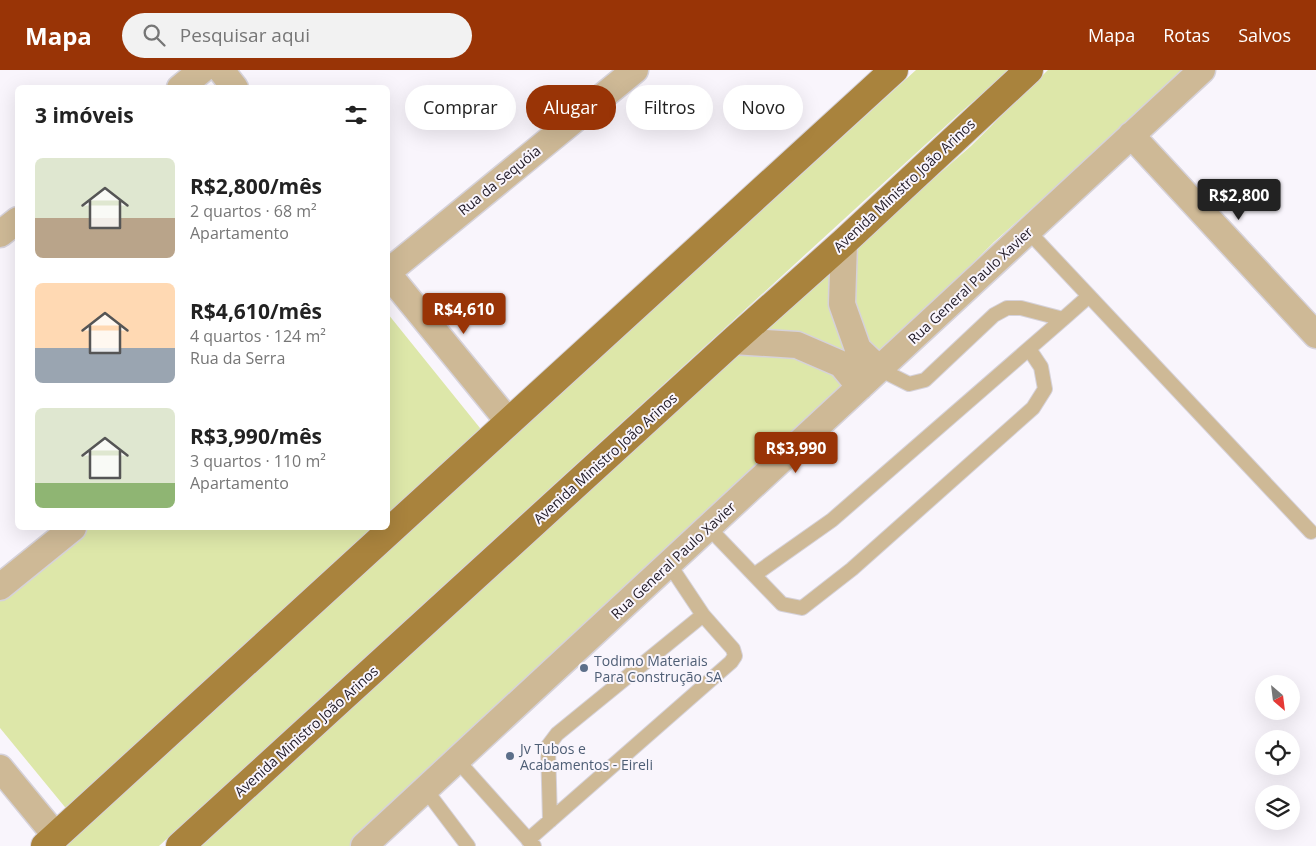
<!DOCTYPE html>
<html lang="pt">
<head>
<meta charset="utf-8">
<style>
  body { margin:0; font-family:"Open Sans",sans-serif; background:#f2f2f2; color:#222; height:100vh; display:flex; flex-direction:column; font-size:19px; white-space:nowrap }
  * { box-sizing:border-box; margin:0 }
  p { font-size:16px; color:#767676 }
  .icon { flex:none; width:28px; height:28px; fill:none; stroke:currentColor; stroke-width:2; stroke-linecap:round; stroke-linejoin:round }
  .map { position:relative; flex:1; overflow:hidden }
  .side { position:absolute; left:15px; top:15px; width:375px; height:445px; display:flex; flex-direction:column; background:#fff; border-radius:8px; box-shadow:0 5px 20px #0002 }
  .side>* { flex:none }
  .top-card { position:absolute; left:405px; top:15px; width:475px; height:45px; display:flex; gap:10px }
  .needle { width:32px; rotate:152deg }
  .fabs { position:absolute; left:1255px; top:605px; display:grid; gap:10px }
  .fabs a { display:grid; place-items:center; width:45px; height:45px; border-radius:50%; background:#fff; box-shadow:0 5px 20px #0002; font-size:25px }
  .price { position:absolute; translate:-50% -42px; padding:0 11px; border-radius:5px; background:#993406; color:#fff; font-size:16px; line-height:32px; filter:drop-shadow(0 1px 2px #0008) }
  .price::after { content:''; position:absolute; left:50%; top:30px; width:15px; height:11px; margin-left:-8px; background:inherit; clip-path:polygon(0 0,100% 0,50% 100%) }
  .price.selected { background:#222; color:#fff }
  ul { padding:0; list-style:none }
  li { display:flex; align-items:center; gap:15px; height:125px; padding:0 20px }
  li span { display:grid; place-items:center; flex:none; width:140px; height:100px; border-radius:8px; color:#555 }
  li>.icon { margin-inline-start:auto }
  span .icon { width:60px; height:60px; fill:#fffc; stroke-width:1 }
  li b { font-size:21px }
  h2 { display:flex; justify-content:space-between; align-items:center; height:60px; padding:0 20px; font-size:21px }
  .chip { padding:0 18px; border-radius:22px; background:#fff; box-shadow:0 5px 20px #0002; font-size:18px; line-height:45px }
  .chip.selected { background:#993406; color:#fff }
  header { display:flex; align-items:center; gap:30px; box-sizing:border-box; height:70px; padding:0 25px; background:#993406; color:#fff }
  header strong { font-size:24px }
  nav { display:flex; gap:28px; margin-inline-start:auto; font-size:18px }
  .search { width:350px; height:45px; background:#f2f2f2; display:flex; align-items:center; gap:12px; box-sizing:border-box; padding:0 18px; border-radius:28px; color:#767676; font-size:19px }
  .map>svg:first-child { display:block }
  .green { fill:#dde7a9 }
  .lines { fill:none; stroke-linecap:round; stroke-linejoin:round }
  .lane-casing { stroke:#d6d2da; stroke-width:16 }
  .street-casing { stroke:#d6d2da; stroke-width:29 }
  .primary-casing { stroke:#d6d2da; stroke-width:30 }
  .lane { stroke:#ceb996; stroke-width:14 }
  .street { stroke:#ceb996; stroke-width:26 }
  .primary { stroke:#a9833d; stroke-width:28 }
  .service-dot { fill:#5c6f8a; stroke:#f9f5fc; stroke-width:2 }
  .labels { text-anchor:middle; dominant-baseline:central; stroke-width:4; stroke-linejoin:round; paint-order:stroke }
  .street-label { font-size:14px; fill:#201a26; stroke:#f9f5fc }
  .service-label { font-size:14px; fill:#4e5e75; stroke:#f9f5fc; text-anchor:start }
</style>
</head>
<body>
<header>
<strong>Mapa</strong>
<div class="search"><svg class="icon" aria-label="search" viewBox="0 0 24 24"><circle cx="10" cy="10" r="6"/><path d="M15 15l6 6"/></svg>Pesquisar aqui</div>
<nav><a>Mapa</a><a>Rotas</a><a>Salvos</a></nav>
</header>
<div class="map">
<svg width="1316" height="776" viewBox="0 0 1316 776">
  <rect width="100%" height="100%" fill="#f9f5fc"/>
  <path class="green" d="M916,0H1010L961,42L159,776H64Z
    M1048,0H1188L994,172L882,284L352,776H198L859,174L971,76Z
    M388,244L484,363L388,451Z
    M87,458H380L69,742L0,658V529Z"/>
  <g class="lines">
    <g class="lane-casing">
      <path id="lane" d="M1028,161L1311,462
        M1029,279L1041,297L1045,319L1033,338L852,499L802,538L782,534L754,505L832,450L1063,249
        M879,299L909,314L925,310L994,245L1007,238H1021L1063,249L1089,226
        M708,457L754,505
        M457,690L534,776
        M425,719L468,776
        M550,751L548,676L557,664L703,545
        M528,770L731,592L735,586L733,579L703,545L669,494"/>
    </g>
    <g class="street-casing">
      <path id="street" d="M221,0L235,18
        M180,18L202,0
        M1131,65L1316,265
        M0,164L18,150
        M844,172L842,234L858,279L879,299
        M388,202L635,0
        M388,204L509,352
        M733,271L797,275L841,294L860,317
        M0,517L73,458
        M0,698L56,766
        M364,776L1202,0"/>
    </g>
    <g class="primary-casing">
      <path id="primary" d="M45,776L894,0
        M180,776L733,271L844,172L1029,0"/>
    </g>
    <use href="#lane" class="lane"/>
    <use href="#street" class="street"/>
    <use href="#primary" class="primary"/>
  </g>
  <g class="service-dot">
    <circle cx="584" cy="598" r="5"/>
    <circle cx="510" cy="686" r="5"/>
  </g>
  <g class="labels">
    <g class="street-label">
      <text transform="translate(499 110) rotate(-39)">Rua da Sequóia</text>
      <text transform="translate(904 115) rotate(-43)">Avenida Ministro João Arinos</text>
      <text transform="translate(970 215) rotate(-43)">Rua General Paulo Xavier</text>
      <text transform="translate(605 388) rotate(-42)">Avenida Ministro João Arinos</text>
      <text transform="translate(673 490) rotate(-43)">Rua General Paulo Xavier</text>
      <text transform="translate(306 661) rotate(-42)">Avenida Ministro João Arinos</text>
    </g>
    <g class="service-label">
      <text x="594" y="590">Todimo Materiais<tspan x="594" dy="16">Para Construção SA</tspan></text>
      <text x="520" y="678">Jv Tubos e<tspan x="520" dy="16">Acabamentos - Eireli</tspan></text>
    </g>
  </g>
</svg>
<div class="fabs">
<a><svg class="needle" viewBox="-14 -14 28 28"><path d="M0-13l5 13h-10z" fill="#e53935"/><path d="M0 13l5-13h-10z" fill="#767676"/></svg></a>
<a><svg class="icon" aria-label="locate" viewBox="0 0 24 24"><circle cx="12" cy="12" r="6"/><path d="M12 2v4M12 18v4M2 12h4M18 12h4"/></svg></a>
<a><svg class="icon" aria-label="layers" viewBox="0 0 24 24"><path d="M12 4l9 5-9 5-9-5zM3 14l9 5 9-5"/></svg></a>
</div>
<b class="price selected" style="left:1239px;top:151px">R$2,800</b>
<b class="price" style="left:464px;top:265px">R$4,610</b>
<b class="price" style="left:796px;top:404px">R$3,990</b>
<div class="top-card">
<a class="chip">Comprar</a>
<a class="chip selected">Alugar</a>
<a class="chip">Filtros</a>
<a class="chip">Novo</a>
</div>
<section class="side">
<h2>3 imóveis<svg class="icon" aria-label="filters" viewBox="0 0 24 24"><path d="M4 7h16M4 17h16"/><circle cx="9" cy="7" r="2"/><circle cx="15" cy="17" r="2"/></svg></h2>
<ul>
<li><span style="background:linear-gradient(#dfe7d0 60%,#b9a48a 0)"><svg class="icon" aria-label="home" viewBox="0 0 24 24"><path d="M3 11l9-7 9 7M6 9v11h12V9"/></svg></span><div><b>R$2,800/mês</b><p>2 quartos · 68 m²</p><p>Apartamento</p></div></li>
<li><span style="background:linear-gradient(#ffd9b3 65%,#9aa5b1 0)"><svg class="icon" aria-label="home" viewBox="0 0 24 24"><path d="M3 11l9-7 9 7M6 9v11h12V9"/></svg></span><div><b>R$4,610/mês</b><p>4 quartos · 124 m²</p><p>Rua da Serra</p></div></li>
<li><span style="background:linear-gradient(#dfe7d0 75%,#8fb573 0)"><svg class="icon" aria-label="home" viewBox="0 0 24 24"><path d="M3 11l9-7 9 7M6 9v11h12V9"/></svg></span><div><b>R$3,990/mês</b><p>3 quartos · 110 m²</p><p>Apartamento</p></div></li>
</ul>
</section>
</div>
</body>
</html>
